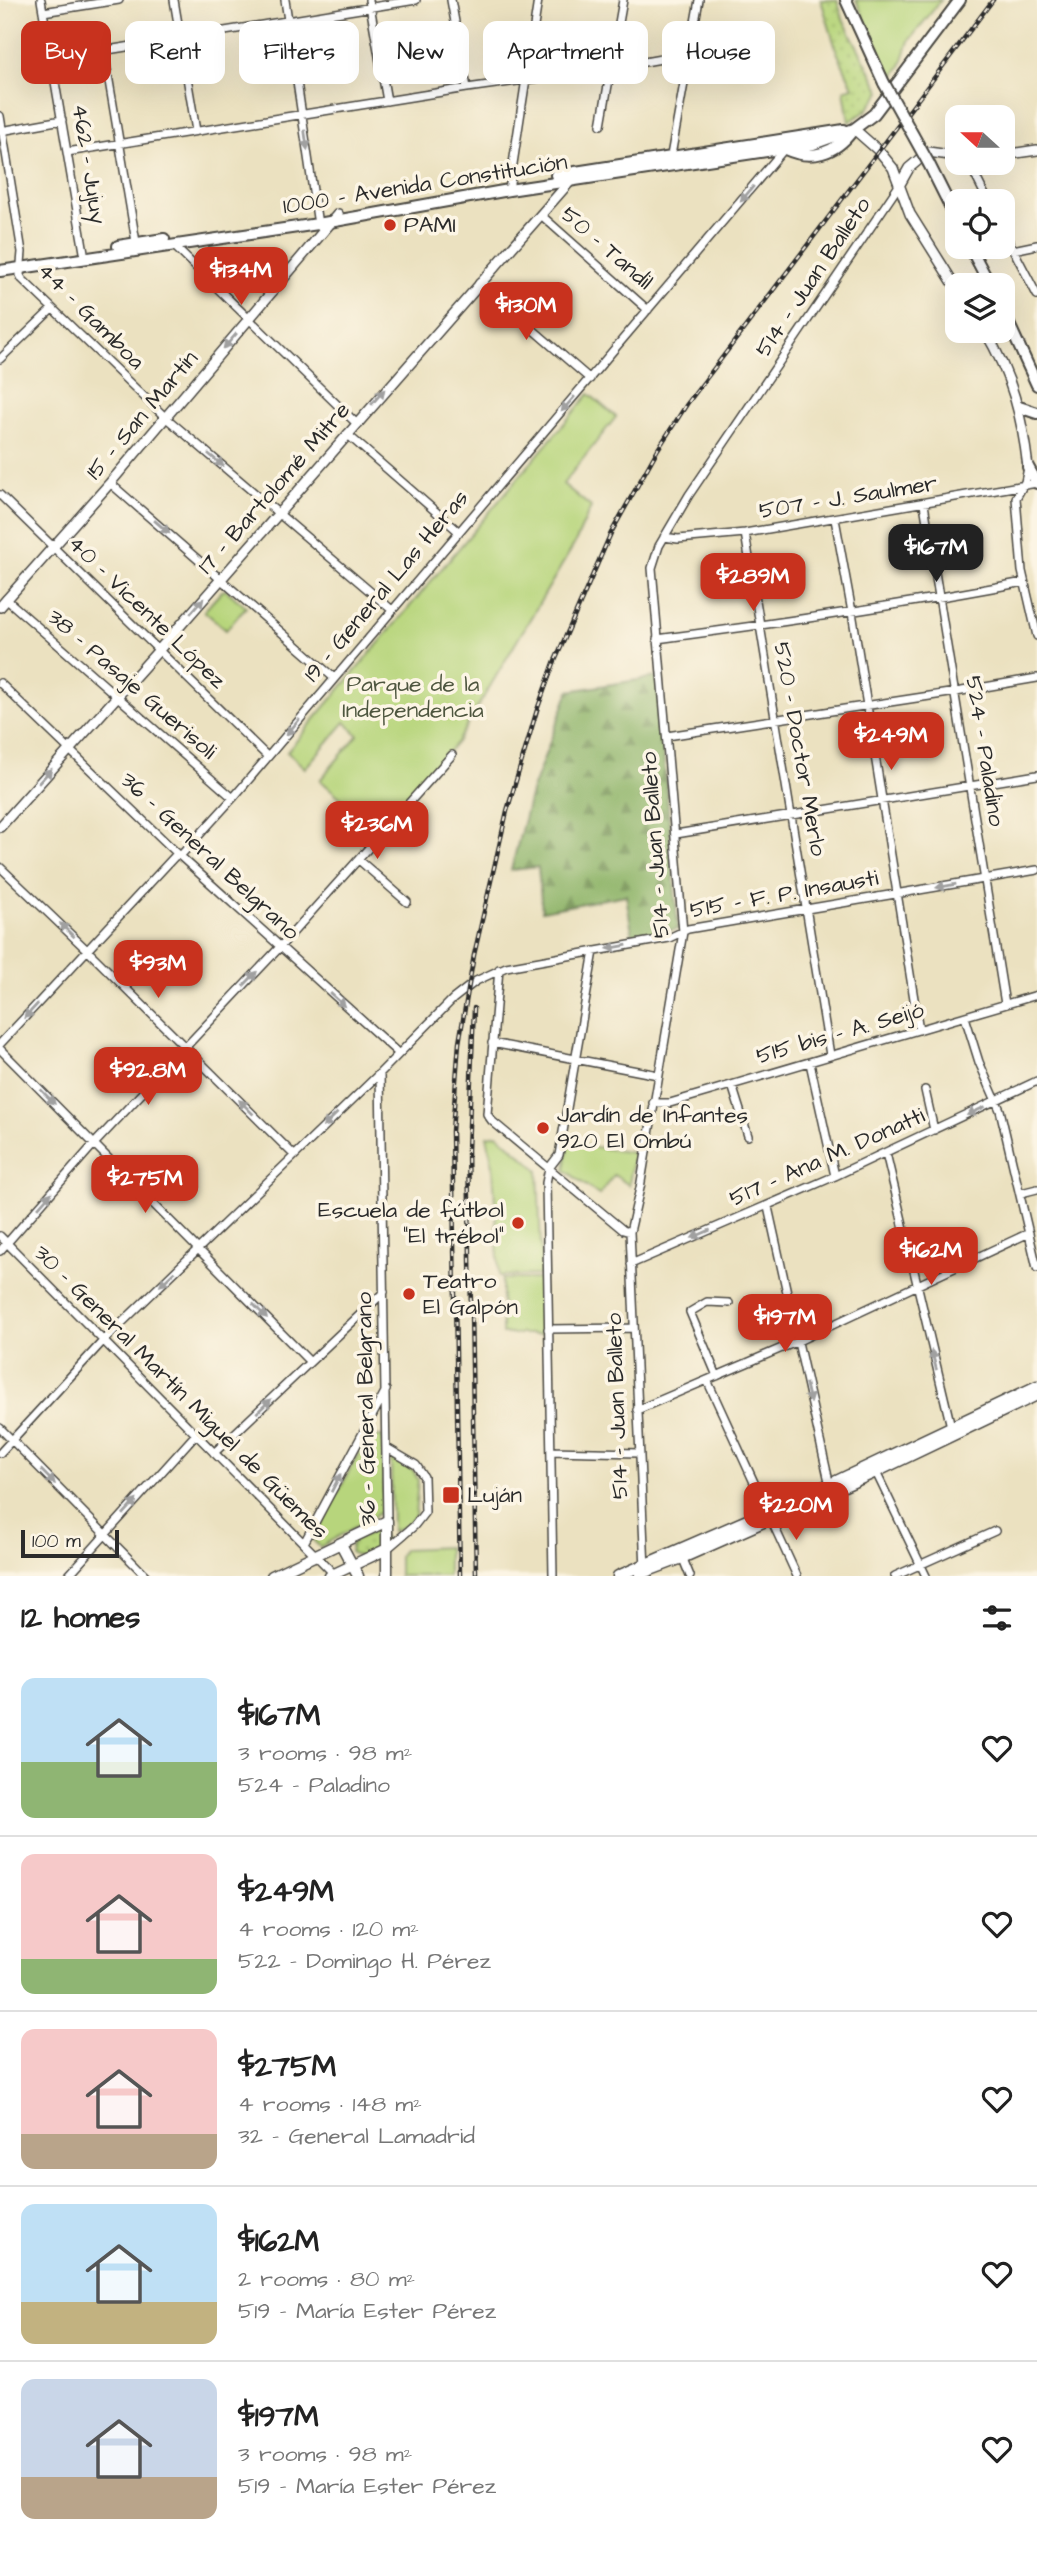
<!DOCTYPE html>
<html lang="en">
<head>
<meta charset="utf-8">
<style>
  body { margin:0; font-family:"Architects Daughter",sans-serif; background:#f2f2f2; color:#222; height:100vh; display:flex; flex-direction:column; font-size:26px; white-space:nowrap }
  * { box-sizing:border-box; margin:0 }
  p { font-size:23px; color:#767676 }
  .icon { flex:none; width:38px; height:38px; fill:none; stroke:currentColor; stroke-width:2; stroke-linecap:round; stroke-linejoin:round }
  .map { position:relative; height:1576px; overflow:hidden }
  .details { display:flex; flex-direction:column; background:#fff; flex:1 }
  .details>* { flex:none }
  .top-card { position:absolute; left:21px; top:21px; width:996px; height:63px; display:flex; gap:14px }
  .needle { width:46px; rotate:291deg }
  .buttons { position:absolute; left:945px; top:105px; display:grid; gap:14px }
  .buttons a { display:grid; place-items:center; width:70px; height:70px; border-radius:14px; background:#fff; box-shadow:0 7px 28px #0002; font-size:35px }
  .scale { position:absolute; left:21px; bottom:18px; width:98px; box-sizing:border-box; padding-left:7px; border:4px solid #2b2b2b; border-top:0; font-size:19px; line-height:24px; white-space:nowrap; color:#2b2b2b; -webkit-text-stroke:5px #fcf5e5; paint-order:stroke }
  .price { position:absolute; translate:-50% -60px; padding:0 16px; border-radius:14px; background:#c8321e; color:#fff; font-size:23px; line-height:46px; filter:drop-shadow(0 2px 4px #0008) }
  .price::after { content:''; position:absolute; left:50%; top:42px; width:21px; height:16px; margin-left:-10px; background:inherit; clip-path:polygon(0 0,100% 0,50% 100%) }
  .price.selected { background:#222; color:#fff }
  ul { padding:0; list-style:none }
  li { display:flex; align-items:center; gap:21px; height:175px; padding:0 21px }
  li+li { border-top:2px solid #e0e0e0 }
  li span { display:grid; place-items:center; flex:none; width:196px; height:140px; border-radius:14px; color:#555 }
  li>.icon { margin-inline-start:auto }
  span .icon { width:84px; height:84px; fill:#fffc; stroke-width:1 }
  li b { font-size:30px }
  h2 { display:flex; justify-content:space-between; align-items:center; height:84px; padding:0 21px; font-size:30px }
  .tag { padding:0 24px; border-radius:14px; background:#fff; box-shadow:0 7px 28px #0002; font-size:24px; line-height:63px }
  .tag.selected { background:#c8321e; color:#fff }
  .map>svg:first-child { display:block }
  .grass { fill:url(#grass-dots); stroke:#718054; stroke-width:2 }
  .forest { fill:url(#forest-firs); stroke:#5e704c; stroke-width:2 }
  .park { fill:#b7d57c; stroke:#718054; stroke-width:2 }
  .lines { fill:none; stroke-linecap:round; stroke-linejoin:round }
  .minor-casing { stroke:#484641; stroke-width:10 }
  .tertiary-casing { stroke:#484641; stroke-width:12 }
  .secondary-casing { stroke:#484641; stroke-width:13 }
  .primary-casing { stroke:#484641; stroke-width:14 }
  .minor { stroke:#fff; stroke-width:7 }
  .tertiary { stroke:#fff; stroke-width:9 }
  .secondary { stroke:#fff; stroke-width:10 }
  .primary { stroke:#fff; stroke-width:10 }
  .rail-casing { stroke:#2b2b2b; stroke-width:4.5 }
  .rail { stroke:#fcf5e5; stroke-width:2; stroke-dasharray:5; stroke-linecap:butt }
  .primary-bridge-casing { stroke:#484641; stroke-width:14; stroke-linecap:butt }
  .primary-bridge { stroke:#fff; stroke-width:10 }
  .oneway { fill:#a0a0a0 }
  .poi-dot { fill:#c8321e; stroke:#fcf5e5; stroke-width:2.5 }
  .labels { text-anchor:middle; dominant-baseline:central; stroke-width:7; stroke-linejoin:round; paint-order:stroke }
  .street-label { font-size:23px; fill:#2b2b2b; stroke:#fcf5e5 }
  .poi-label { font-size:23px; fill:#2b2b2b; stroke:#fcf5e5; text-anchor:start }
  .park-label { font-size:23px; fill:#4e563f; stroke:#fcf5e5 }
</style>
</head>
<body>
<div class="map">
<svg width="1037" height="1576" viewBox="0 0 1037 1576">
  <defs>
    <pattern id="grass-dots" width="8" height="8" patternUnits="userSpaceOnUse" patternTransform="scale(1.75)"><rect width="8" height="8" fill="#b7d57c"/><path d="M2 2h.1M6 6h.1" fill="none" stroke="#9eb76b" stroke-width="1.8" stroke-linecap="round"/></pattern>
    <pattern id="forest-firs" width="22" height="20" patternUnits="userSpaceOnUse" patternTransform="scale(1.75)"><rect width="22" height="20" fill="#91b66c"/><path d="M5 1l3.5 6h-7zM16 11l3.5 6h-7z" fill="#779459"/></pattern>
  </defs>
  <rect width="100%" height="100%" fill="#fcf5e5"/>
  <filter id="ink" filterUnits="userSpaceOnUse"><feTurbulence type="fractalNoise" baseFrequency=".0143" numOctaves="2"/><feDisplacementMap in="SourceGraphic" scale="14" xChannelSelector="R" yChannelSelector="G"/><feConvolveMatrix kernelMatrix="1 2 1 2 8 2 1 2 1" color-interpolation-filters="sRGB"/></filter>
  <filter id="wash" filterUnits="userSpaceOnUse"><feTurbulence type="fractalNoise" baseFrequency=".00686" numOctaves="4" result="noise"/><feDisplacementMap in="SourceGraphic" scale="28" xChannelSelector="R" yChannelSelector="G"/><feGaussianBlur stdDeviation="1.57" result="paint"/><feColorMatrix in="noise" values="0 0 0 0 0 0 0 0 0 0 0 0 0 0 0 0 0 1.4 0 .05"/><feComposite in="paint" operator="in"/></filter>
  <g filter="url(#wash)">
    <rect width="100%" height="100%" fill="#ebe1c0"/>
    <path class="grass" d="M821,0H837L843,19L881,92L866,111L849,122L844,90L853,87L837,52Z
      M378,1531L382,1534L385,1541L382,1546L360,1557L350,1552L352,1541L371,1532Z"/>
    <path class="forest" d="M657,677L678,929L633,938L626,895L542,911L538,867L511,870L531,792L569,691Z"/>
    <path class="park" d="M856,0H941L909,41L901,66L891,80Z
      M589,394L616,417L563,484L591,507L575,543L457,742L379,831L320,780L358,735L345,722L305,768L287,752Z
      M226,590L246,607L226,630L204,611L222,591Z
      M497,1134L538,1170L542,1275L499,1276L493,1166L487,1136Z
      M569,1143L634,1153L629,1185L614,1175L599,1195L565,1170Z
      M502,1279H543L542,1334H502Z
      M383,1436V1511L320,1547L313,1540L367,1437Z
      M391,1458L413,1470L418,1480L415,1516L406,1526L392,1532Z
      M448,1547V1576H399V1555L404,1549Z"/>
  </g>
  <g filter="url(#ink)">
    <g class="lines">
      <g class="minor-casing">
        <path id="minor" d="M41,0L84,252
          M174,0L196,131
          M285,0L317,218L320,227
          M369,0L387,101
          M451,0L467,88
          M43,12L119,0
          M104,51L136,242
          M52,59L416,0
          M0,116L22,252L20,275L22,279L164,416L392,610
          M601,125L623,0
          M1,131L62,120
          M67,152L467,88L611,68L762,41
          M670,161L699,0
          M969,163L988,201
          M509,190L538,0
          M541,215L648,310
          M1003,230L1037,295
          M173,245L356,423
          M1013,250L1037,245
          M479,283L590,379
          M0,359L52,309
          M347,434L458,531
          M1028,468L1025,482L1016,498L1022,571L1037,636
          M110,483L334,678
          M0,495L267,756
          M924,504L1005,1004
          M835,519L852,612L919,1030
          M745,533L830,1055
          M664,537L678,539L745,533L1037,483
          M6,599L233,798
          M657,639C780,623 903,605 1024,582
          M0,683L179,855L398,1053
          M667,736L956,692L1037,678
          M676,834L1037,775
          M359,860L407,902
          M0,867L87,950L294,1155
          M499,969L487,1114L492,1121L623,1230L630,1232
          M965,1017L979,1062L1000,1110L1037,1268
          M492,1043L658,1075
          M0,1044L175,856L182,854L233,798L786,147
          M0,1049L310,1362
          M810,1063L835,1176
          M380,1073L387,1521
          M732,1085L748,1136
          M925,1090L934,1130
          M653,1103H670L1037,995
          M886,1153L952,1431
          M1021,1193L1037,1189
          M768,1207L830,1486
          M0,1236L334,1574
          M0,1251L94,1144L280,947L452,755
          M631,1264L835,1176L1037,1081
          M548,1329L634,1328
          M717,1376L690,1312L707,1302L729,1303
          M707,1380L797,1576
          M637,1410L796,1342L1029,1233
          M0,1428L146,1576
          M387,1448L416,1465L424,1477L425,1512L414,1526L387,1549
          M551,1451L638,1453
          M0,1453L103,1341L380,1073L453,999L476,981L506,967L669,938L688,929L1037,870
          M214,1453L384,1292
          M874,1468L926,1576
          M304,1543L386,1390
          M681,1554L690,1576
          M645,1569L630,1232L640,1188L683,932L652,568L659,546L689,495L900,184
          M68,1576L196,1434
          M553,1576L546,1183L549,1168L559,1155L594,951
          M895,1576L995,1531"/>
      </g>
      <g class="tertiary-casing">
        <path id="tertiary" d="M854,129L879,151L893,168L910,214L957,289
          M1003,155L1037,150
          M900,184L909,168L928,152L957,156
          M985,331C1012,376 1022,416 1028,467
          M0,607L110,483L338,214
          M0,827L158,651L573,178"/>
      </g>
      <g class="secondary-casing">
        <path id="secondary" d="M341,1544L358,1576
          M640,1574L682,1558L876,1472L1037,1395
          M272,1576L387,1521V1576
          M330,1576L387,1549
          M618,1576L830,1484L1037,1386"/>
      </g>
      <g class="primary-casing">
        <path id="primary" d="M846,0L884,83
          M785,149C811,161 835,154 852,131
          M929,164L957,220
          M556,175L844,130
          M118,246L164,239
          M970,247L990,285
          M0,271L318,224L509,190L813,144L854,129L874,114L960,0
          M1003,311L1037,385
          M1019,407L1037,413
          M1028,467L1037,483"/>
      </g>
      <use href="#minor" class="minor"/>
      <use href="#tertiary" class="tertiary"/>
      <use href="#secondary" class="secondary"/>
      <use href="#primary" class="primary"/>
      <g class="rail-casing">
        <path id="rail" d="M474,1008L468,1150L476,1576
          M460,1576L452,1131L459,1043L474,955L507,811L537,710L554,663L611,533L658,449L687,404L993,0"/>
      </g>
      <use href="#rail" class="rail"/>
      <g class="primary-bridge-casing">
        <path id="primary-bridge" d="M884,83L929,164"/>
      </g>
      <use href="#primary-bridge" class="primary-bridge"/>
    </g>
    <defs><path id="oneway-solid" d="M-6-.8H1V-3.2L6.5 0L1 3.2V.8H-6Z" transform="scale(1.75)"/></defs>
    <g class="oneway">
      <use href="#oneway-solid" transform="translate(306 140) rotate(82)"/>
      <use href="#oneway-solid" transform="translate(747 194) rotate(130)"/>
      <use href="#oneway-solid" transform="translate(230 341) rotate(131)"/>
      <use href="#oneway-solid" transform="translate(378 397) rotate(-49)"/>
      <use href="#oneway-solid" transform="translate(568 404) rotate(131)"/>
      <use href="#oneway-solid" transform="translate(216 460) rotate(40)"/>
      <use href="#oneway-solid" transform="translate(162 527) rotate(41)"/>
      <use href="#oneway-solid" transform="translate(197 606) rotate(-49)"/>
      <use href="#oneway-solid" transform="translate(293 727) rotate(130)"/>
      <use href="#oneway-solid" transform="translate(45 776) rotate(-48)"/>
      <use href="#oneway-solid" transform="translate(946 886) rotate(170)"/>
      <use href="#oneway-solid" transform="translate(67 930) rotate(-136)"/>
      <use href="#oneway-solid" transform="translate(617 947) rotate(170)"/>
      <use href="#oneway-solid" transform="translate(250 979) rotate(-46)"/>
      <use href="#oneway-solid" transform="translate(338 1000) rotate(42)"/>
      <use href="#oneway-solid" transform="translate(31 1011) rotate(133)"/>
      <use href="#oneway-solid" transform="translate(48 1097) rotate(45)"/>
      <use href="#oneway-solid" transform="translate(246 1107) rotate(-135)"/>
      <use href="#oneway-solid" transform="translate(976 1111) rotate(155)"/>
      <use href="#oneway-solid" transform="translate(330 1120) rotate(136)"/>
      <use href="#oneway-solid" transform="translate(45 1200) rotate(-49)"/>
      <use href="#oneway-solid" transform="translate(701 1234) rotate(157)"/>
      <use href="#oneway-solid" transform="translate(167 1279) rotate(136)"/>
      <use href="#oneway-solid" transform="translate(260 1311) rotate(45)"/>
      <use href="#oneway-solid" transform="translate(934 1360) rotate(-104)"/>
      <use href="#oneway-solid" transform="translate(808 1393) rotate(77)"/>
      <use href="#oneway-solid" transform="translate(264 1406) rotate(-43)"/>
      <use href="#oneway-solid" transform="translate(48 1477) rotate(45)"/>
      <use href="#oneway-solid" transform="translate(336 1483) rotate(-62)"/>
      <use href="#oneway-solid" transform="translate(130 1507) rotate(-48)"/>
    </g>
  </g>
  <g class="poi-dot">
    <circle cx="390" cy="225" r="7"/>
    <circle cx="543" cy="1128" r="7"/>
    <circle cx="518" cy="1223" r="7"/>
    <circle cx="409" cy="1294" r="7"/>
    <rect x="442" y="1486" width="18" height="18" rx="3.5"/>
  </g>
  <g class="labels">
    <g class="street-label">
      <text transform="translate(89 164) rotate(81)">462 - Jujuy</text>
      <text transform="translate(425 184) rotate(-9)">1000 - Avenida Constitución</text>
      <text transform="translate(607 248) rotate(41)">50 - Tandil</text>
      <text transform="translate(813 277) rotate(-56)">514 - Juan Balleto</text>
      <text transform="translate(91 316) rotate(45)">44 - Gamboa</text>
      <text transform="translate(142 415) rotate(-50)">15 - San Martín</text>
      <text transform="translate(274 488) rotate(-49)">17 - Bartolomé Mitre</text>
      <text transform="translate(848 497) rotate(-9)">507 - J. Saulmer</text>
      <text transform="translate(386 586) rotate(-50)">19 - General Las Heras</text>
      <text transform="translate(147 612) rotate(44)">40 - Vicente López</text>
      <text transform="translate(132 684) rotate(41)">38 - Pasaje Guerisoli</text>
      <text transform="translate(800 749) rotate(80)">520 - Doctor Merlo</text>
      <text transform="translate(985 751) rotate(81)">524 - Paladino</text>
      <text transform="translate(655 845) rotate(-94)">514 - Juan Balleto</text>
      <text transform="translate(210 856) rotate(43)">36 - General Belgrano</text>
      <text transform="translate(784 894) rotate(-10)">515 - F. P. Insausti</text>
      <text transform="translate(840 1033) rotate(-16)">515 bis - A. Seijó</text>
      <text transform="translate(827 1157) rotate(-24)">517 - Ana M. Donatti</text>
      <text transform="translate(181 1392) rotate(45)">30 - General Martín Miguel de Güemes</text>
      <text transform="translate(617 1406) rotate(-92)">514 - Juan Balleto</text>
      <text transform="translate(366 1409) rotate(-91)">36 - General Belgrano</text>
    </g>
    <g class="poi-label">
      <text x="404" y="225">PAMI</text>
      <text x="557" y="1115">Jardín de Infantes<tspan x="557" dy="26">920 El Ombú</tspan></text>
      <text x="504" y="1210" text-anchor="end">Escuela de fútbol<tspan x="504" dy="26">"El trébol"</tspan></text>
      <text x="423" y="1281">Teatro<tspan x="423" dy="26">El Galpón</tspan></text>
      <text x="467" y="1495">Luján</text>
    </g>
    <g class="park-label">
      <text x="413" y="684">Parque de la<tspan x="413" dy="26">Independencia</tspan></text>
    </g>
  </g>
</svg>
<div class="buttons">
<a><svg class="needle" viewBox="-14 -14 28 28"><path d="M0-13l5 13h-10z" fill="#e53935"/><path d="M0 13l5-13h-10z" fill="#767676"/></svg></a>
<a><svg class="icon" aria-label="locate" viewBox="0 0 24 24"><circle cx="12" cy="12" r="6"/><path d="M12 2v4M12 18v4M2 12h4M18 12h4"/></svg></a>
<a><svg class="icon" aria-label="layers" viewBox="0 0 24 24"><path d="M12 4l9 5-9 5-9-5zM3 14l9 5 9-5"/></svg></a>
</div>
<div class="scale">100 m</div>
<b class="price" style="left:241px;top:307px">$134M</b>
<b class="price" style="left:526px;top:342px">$130M</b>
<b class="price selected" style="left:936px;top:584px">$167M</b>
<b class="price" style="left:753px;top:613px">$289M</b>
<b class="price" style="left:891px;top:772px">$249M</b>
<b class="price" style="left:377px;top:861px">$236M</b>
<b class="price" style="left:158px;top:1000px">$93M</b>
<b class="price" style="left:148px;top:1107px">$92.8M</b>
<b class="price" style="left:145px;top:1215px">$275M</b>
<b class="price" style="left:931px;top:1287px">$162M</b>
<b class="price" style="left:785px;top:1354px">$197M</b>
<b class="price" style="left:796px;top:1542px">$220M</b>
<div class="top-card">
<a class="tag selected">Buy</a>
<a class="tag">Rent</a>
<a class="tag">Filters</a>
<a class="tag">New</a>
<a class="tag">Apartment</a>
<a class="tag">House</a>
</div>
</div>
<section class="details">
<h2>12 homes<svg class="icon" aria-label="filters" viewBox="0 0 24 24"><path d="M4 7h16M4 17h16"/><circle cx="9" cy="7" r="2"/><circle cx="15" cy="17" r="2"/></svg></h2>
<ul>
<li><span style="background:linear-gradient(#bfe0f5 60%,#8fb573 0)"><svg class="icon" aria-label="home" viewBox="0 0 24 24"><path d="M3 11l9-7 9 7M6 9v11h12V9"/></svg></span><div><b>$167M</b><p>3 rooms · 98 m²</p><p>524 - Paladino</p></div><svg class="icon" aria-label="heart" viewBox="0 0 24 24"><path d="M12 20l-8-8c-3-5 5-10 8-4 3-6 11-1 8 4z"/></svg></li>
<li><span style="background:linear-gradient(#f6c9c9 75%,#8fb573 0)"><svg class="icon" aria-label="home" viewBox="0 0 24 24"><path d="M3 11l9-7 9 7M6 9v11h12V9"/></svg></span><div><b>$249M</b><p>4 rooms · 120 m²</p><p>522 - Domingo H. Pérez</p></div><svg class="icon" aria-label="heart" viewBox="0 0 24 24"><path d="M12 20l-8-8c-3-5 5-10 8-4 3-6 11-1 8 4z"/></svg></li>
<li><span style="background:linear-gradient(#f6c9c9 75%,#b9a48a 0)"><svg class="icon" aria-label="home" viewBox="0 0 24 24"><path d="M3 11l9-7 9 7M6 9v11h12V9"/></svg></span><div><b>$275M</b><p>4 rooms · 148 m²</p><p>32 - General Lamadrid</p></div><svg class="icon" aria-label="heart" viewBox="0 0 24 24"><path d="M12 20l-8-8c-3-5 5-10 8-4 3-6 11-1 8 4z"/></svg></li>
<li><span style="background:linear-gradient(#bfe0f5 70%,#c2b280 0)"><svg class="icon" aria-label="home" viewBox="0 0 24 24"><path d="M3 11l9-7 9 7M6 9v11h12V9"/></svg></span><div><b>$162M</b><p>2 rooms · 80 m²</p><p>519 - María Ester Pérez</p></div><svg class="icon" aria-label="heart" viewBox="0 0 24 24"><path d="M12 20l-8-8c-3-5 5-10 8-4 3-6 11-1 8 4z"/></svg></li>
<li><span style="background:linear-gradient(#c9d6e8 70%,#b9a48a 0)"><svg class="icon" aria-label="home" viewBox="0 0 24 24"><path d="M3 11l9-7 9 7M6 9v11h12V9"/></svg></span><div><b>$197M</b><p>3 rooms · 98 m²</p><p>519 - María Ester Pérez</p></div><svg class="icon" aria-label="heart" viewBox="0 0 24 24"><path d="M12 20l-8-8c-3-5 5-10 8-4 3-6 11-1 8 4z"/></svg></li>
</ul>
</section>
</body>
</html>
